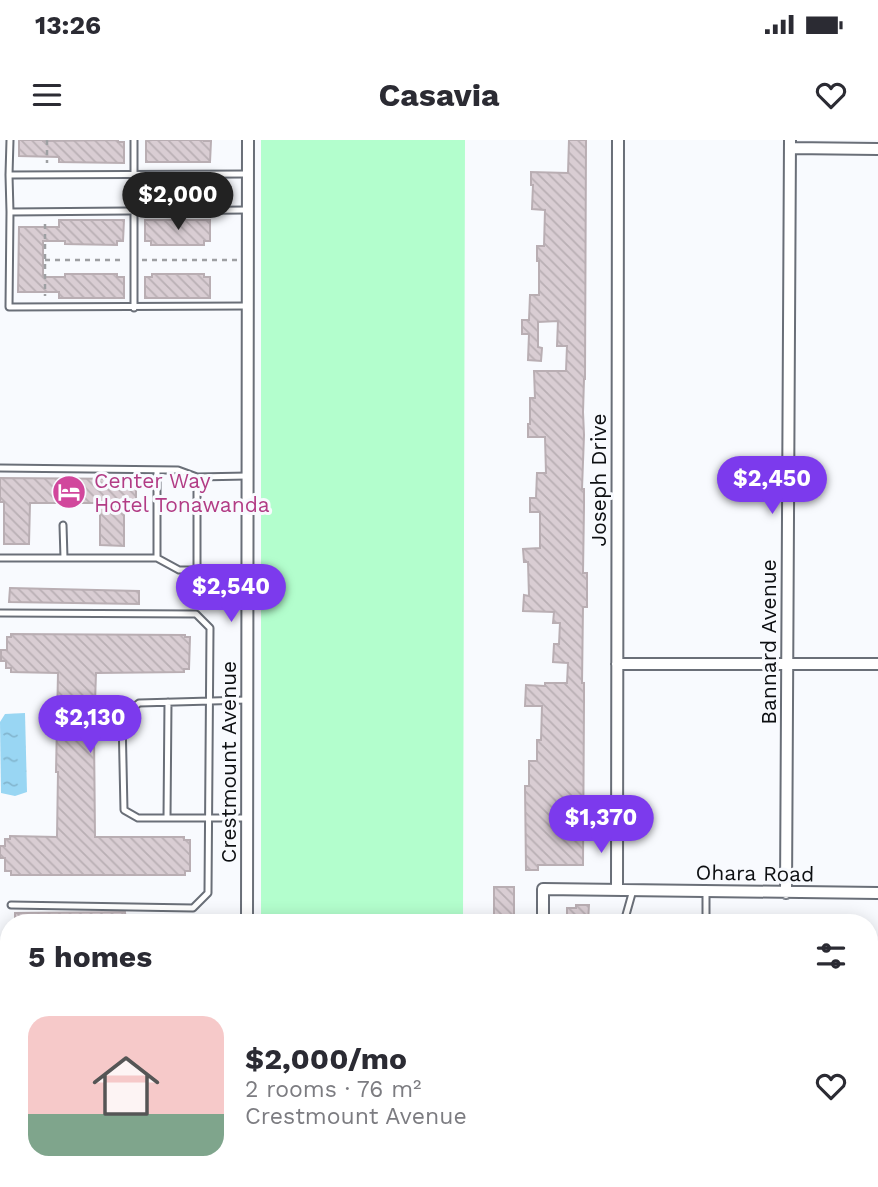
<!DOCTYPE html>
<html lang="en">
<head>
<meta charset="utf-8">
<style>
  body { margin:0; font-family:"Work Sans",sans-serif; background:#f7f7f7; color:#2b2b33; height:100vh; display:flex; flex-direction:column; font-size:26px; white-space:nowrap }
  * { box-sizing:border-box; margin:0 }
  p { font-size:23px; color:#7c7c81 }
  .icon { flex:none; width:38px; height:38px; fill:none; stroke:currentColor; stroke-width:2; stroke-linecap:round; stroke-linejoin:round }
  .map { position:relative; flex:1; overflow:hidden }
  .sheet { position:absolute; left:0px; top:774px; width:878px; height:275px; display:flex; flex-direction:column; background:#fff; border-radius:28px 28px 0 0; box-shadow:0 4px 18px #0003 }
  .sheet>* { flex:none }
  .price { position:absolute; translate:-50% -60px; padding:0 16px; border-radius:24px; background:#7c3aed; color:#fff; font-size:23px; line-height:46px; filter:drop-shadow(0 2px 4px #0008) }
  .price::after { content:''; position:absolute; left:50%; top:42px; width:21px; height:16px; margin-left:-10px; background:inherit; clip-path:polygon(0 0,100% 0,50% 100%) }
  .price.selected { background:#222; color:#fff }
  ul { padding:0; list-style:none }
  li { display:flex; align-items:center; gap:21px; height:175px; padding:0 28px }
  li span { display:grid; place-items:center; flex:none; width:196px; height:140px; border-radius:21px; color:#555 }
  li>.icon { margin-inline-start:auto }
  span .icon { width:84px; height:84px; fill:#fffc; stroke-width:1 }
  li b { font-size:30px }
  h2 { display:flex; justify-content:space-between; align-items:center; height:84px; padding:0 28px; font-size:30px }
  .status { display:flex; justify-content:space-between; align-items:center; height:49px; padding:0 35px; background:#fff; direction:ltr }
  .status svg { height:19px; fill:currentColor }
  header { display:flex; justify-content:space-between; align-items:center; height:91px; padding:0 28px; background:#fff; font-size:32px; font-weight:700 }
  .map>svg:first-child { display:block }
  .grass { fill:#b3fecd }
  .water { fill:url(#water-ripples) }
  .building { fill:url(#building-back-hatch); stroke:#b9aeb3; stroke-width:2 }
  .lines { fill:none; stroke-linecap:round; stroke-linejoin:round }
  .service-casing { stroke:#6a6f78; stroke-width:9 }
  .minor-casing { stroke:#6a6f78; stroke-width:14 }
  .path { stroke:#9ea0a3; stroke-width:2.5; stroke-dasharray:5 5; stroke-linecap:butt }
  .service { stroke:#fff; stroke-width:5 }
  .minor { stroke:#fff; stroke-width:10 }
  .labels { text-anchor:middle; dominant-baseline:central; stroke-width:6; stroke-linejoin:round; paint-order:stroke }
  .hotel-label { font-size:21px; fill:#b23c85; stroke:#f8fafe; text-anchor:start }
  .street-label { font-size:21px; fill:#0d0f12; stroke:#f8fafe }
</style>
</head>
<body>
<div class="status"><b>13:26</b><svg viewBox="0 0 49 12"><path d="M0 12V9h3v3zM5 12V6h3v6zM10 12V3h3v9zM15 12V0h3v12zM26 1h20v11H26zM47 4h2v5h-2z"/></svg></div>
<header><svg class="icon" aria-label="menu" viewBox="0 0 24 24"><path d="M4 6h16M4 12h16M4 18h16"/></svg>Casavia<svg class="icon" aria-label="heart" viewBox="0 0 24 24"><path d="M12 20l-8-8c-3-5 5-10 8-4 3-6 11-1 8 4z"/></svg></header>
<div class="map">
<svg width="878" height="1047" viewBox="0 0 878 1047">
  <defs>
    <pattern id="water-ripples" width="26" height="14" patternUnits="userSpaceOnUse" patternTransform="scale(1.75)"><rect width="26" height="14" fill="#99d6f3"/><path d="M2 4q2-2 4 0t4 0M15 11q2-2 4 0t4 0" fill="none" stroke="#83b6cf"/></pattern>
    <pattern id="building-back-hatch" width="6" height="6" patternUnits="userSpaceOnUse" patternTransform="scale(1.75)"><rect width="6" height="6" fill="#d9cdd3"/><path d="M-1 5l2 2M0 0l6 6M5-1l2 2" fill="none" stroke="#b9afb4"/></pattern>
  </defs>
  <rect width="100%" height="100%" fill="#f8fafe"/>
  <path class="grass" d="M261,0H465L463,782H261Z
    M878,1036V1047H765L764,1040H870V1037Z
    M260,1040H463V1047H260Z"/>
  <path class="water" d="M25,573L27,652L15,656L1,653L0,582L5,574Z"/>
  <path class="building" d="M19,0H43V1L118,0V2H124V23L59,22V17L19,16Z
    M152,0H204V1H211L210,22H146V1Z
    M569,0H586L585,239H584L583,272L584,295L582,349H584V366L583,433H587V467H583L582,543H584V560L583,725H538V730H526L525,646H529V621H537V600H541L542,566H525L526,545L545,546V543H567L568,523L553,522L554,504H559L560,483H553L554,472L523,471L524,455L529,456L528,422H524L523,409L540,408V372H530V358H536L537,333H546L545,297H528V284H530V258H535L534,231H566L567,206H557L558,181L538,182V207L542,208L541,221L528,220L529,194H522V180H529L530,155H539V121H537V106H544L545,70L532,69L533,45H531V32L568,33Z
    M59,80H124L123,101H117V105L65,104V101H43V137H65V134H117V137H124V158H59V152H18L19,87H59Z
    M145,80H210V101H204V105H151V101H145Z
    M152,134H204V137H210V158H145V137H152Z
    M0,338L136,339V363H124V406L100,405V363H30L29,404H4V362H0Z
    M10,448L139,451V464L9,462Z
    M11,494L185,495V497H190L189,529H184V532L96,533L94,593L95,697H184V700H190V731H185V735H11V731H5V718H0V706H5V699H10V696L57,697L58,632H56L58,533L11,532V528H6V521H1V510H7V497H11Z
    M494,747H514V777H494Z
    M576,765H589L588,782H567V768H576Z
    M125,772L126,782H15V773Z"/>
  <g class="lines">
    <g class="service-casing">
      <path id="service" d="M10,0L9,35L247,34
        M9,35L10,72
        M134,36V0
        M247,166L9,167L10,72L247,70
        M134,168V71
        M0,328L178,330L197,337L247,336
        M157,330V418
        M197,337V430
        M63,385L64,418
        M0,418H157L179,430H247
        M0,473L196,474L210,488L208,753L193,768L11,765
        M167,678L168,562
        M247,678H138L124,670L122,577L139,563L247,560
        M624,782L633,750
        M706,782V751
        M84,1040L87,1047
        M218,1047V1040"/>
    </g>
    <g class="minor-casing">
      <path id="minor" d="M790,8L878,9
        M617,524H878
        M617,749L618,0
        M786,753L790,0
        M247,782L248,0
        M543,782V749L878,753
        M542,1047V1040"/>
    </g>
    <path class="path" d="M47,0V23
      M45,84V156
      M45,120H125
      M142,120H237
      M247,1040V1047"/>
    <use href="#service" class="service"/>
    <use href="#minor" class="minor"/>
  </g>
  <defs>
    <g id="hotel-disc" transform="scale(1.75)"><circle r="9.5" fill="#d1479c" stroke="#f8fafe"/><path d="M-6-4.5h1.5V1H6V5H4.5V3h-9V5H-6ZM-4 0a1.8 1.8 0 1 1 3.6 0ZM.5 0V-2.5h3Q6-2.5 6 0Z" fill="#fff"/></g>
  </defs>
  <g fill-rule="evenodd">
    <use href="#hotel-disc" x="69" y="352"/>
  </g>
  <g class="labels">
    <g class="hotel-label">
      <text x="94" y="340">Center Way<tspan x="94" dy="24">Hotel Tonawanda</tspan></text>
    </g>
    <g class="street-label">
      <text transform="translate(598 340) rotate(-90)">Joseph Drive</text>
      <text transform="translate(768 502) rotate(-90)">Bannard Avenue</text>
      <text transform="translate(228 622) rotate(-90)">Crestmount Avenue</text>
      <text transform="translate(755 733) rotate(1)">Ohara Road</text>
    </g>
  </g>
</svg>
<b class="price selected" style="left:178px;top:92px">$2,000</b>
<b class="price" style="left:772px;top:376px">$2,450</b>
<b class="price" style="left:231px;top:484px">$2,540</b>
<b class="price" style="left:90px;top:615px">$2,130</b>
<b class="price" style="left:601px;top:715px">$1,370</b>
<section class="sheet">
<h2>5 homes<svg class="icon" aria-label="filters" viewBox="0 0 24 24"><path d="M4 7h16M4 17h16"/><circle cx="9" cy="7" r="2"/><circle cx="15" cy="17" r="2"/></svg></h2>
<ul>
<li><span style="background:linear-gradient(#f6c9c9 70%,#7fa58c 0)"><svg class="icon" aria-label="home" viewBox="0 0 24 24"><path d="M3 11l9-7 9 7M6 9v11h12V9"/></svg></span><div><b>$2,000/mo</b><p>2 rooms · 76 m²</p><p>Crestmount Avenue</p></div><svg class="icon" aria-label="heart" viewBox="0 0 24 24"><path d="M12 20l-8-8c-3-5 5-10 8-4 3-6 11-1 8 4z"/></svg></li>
</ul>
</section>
</div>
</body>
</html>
